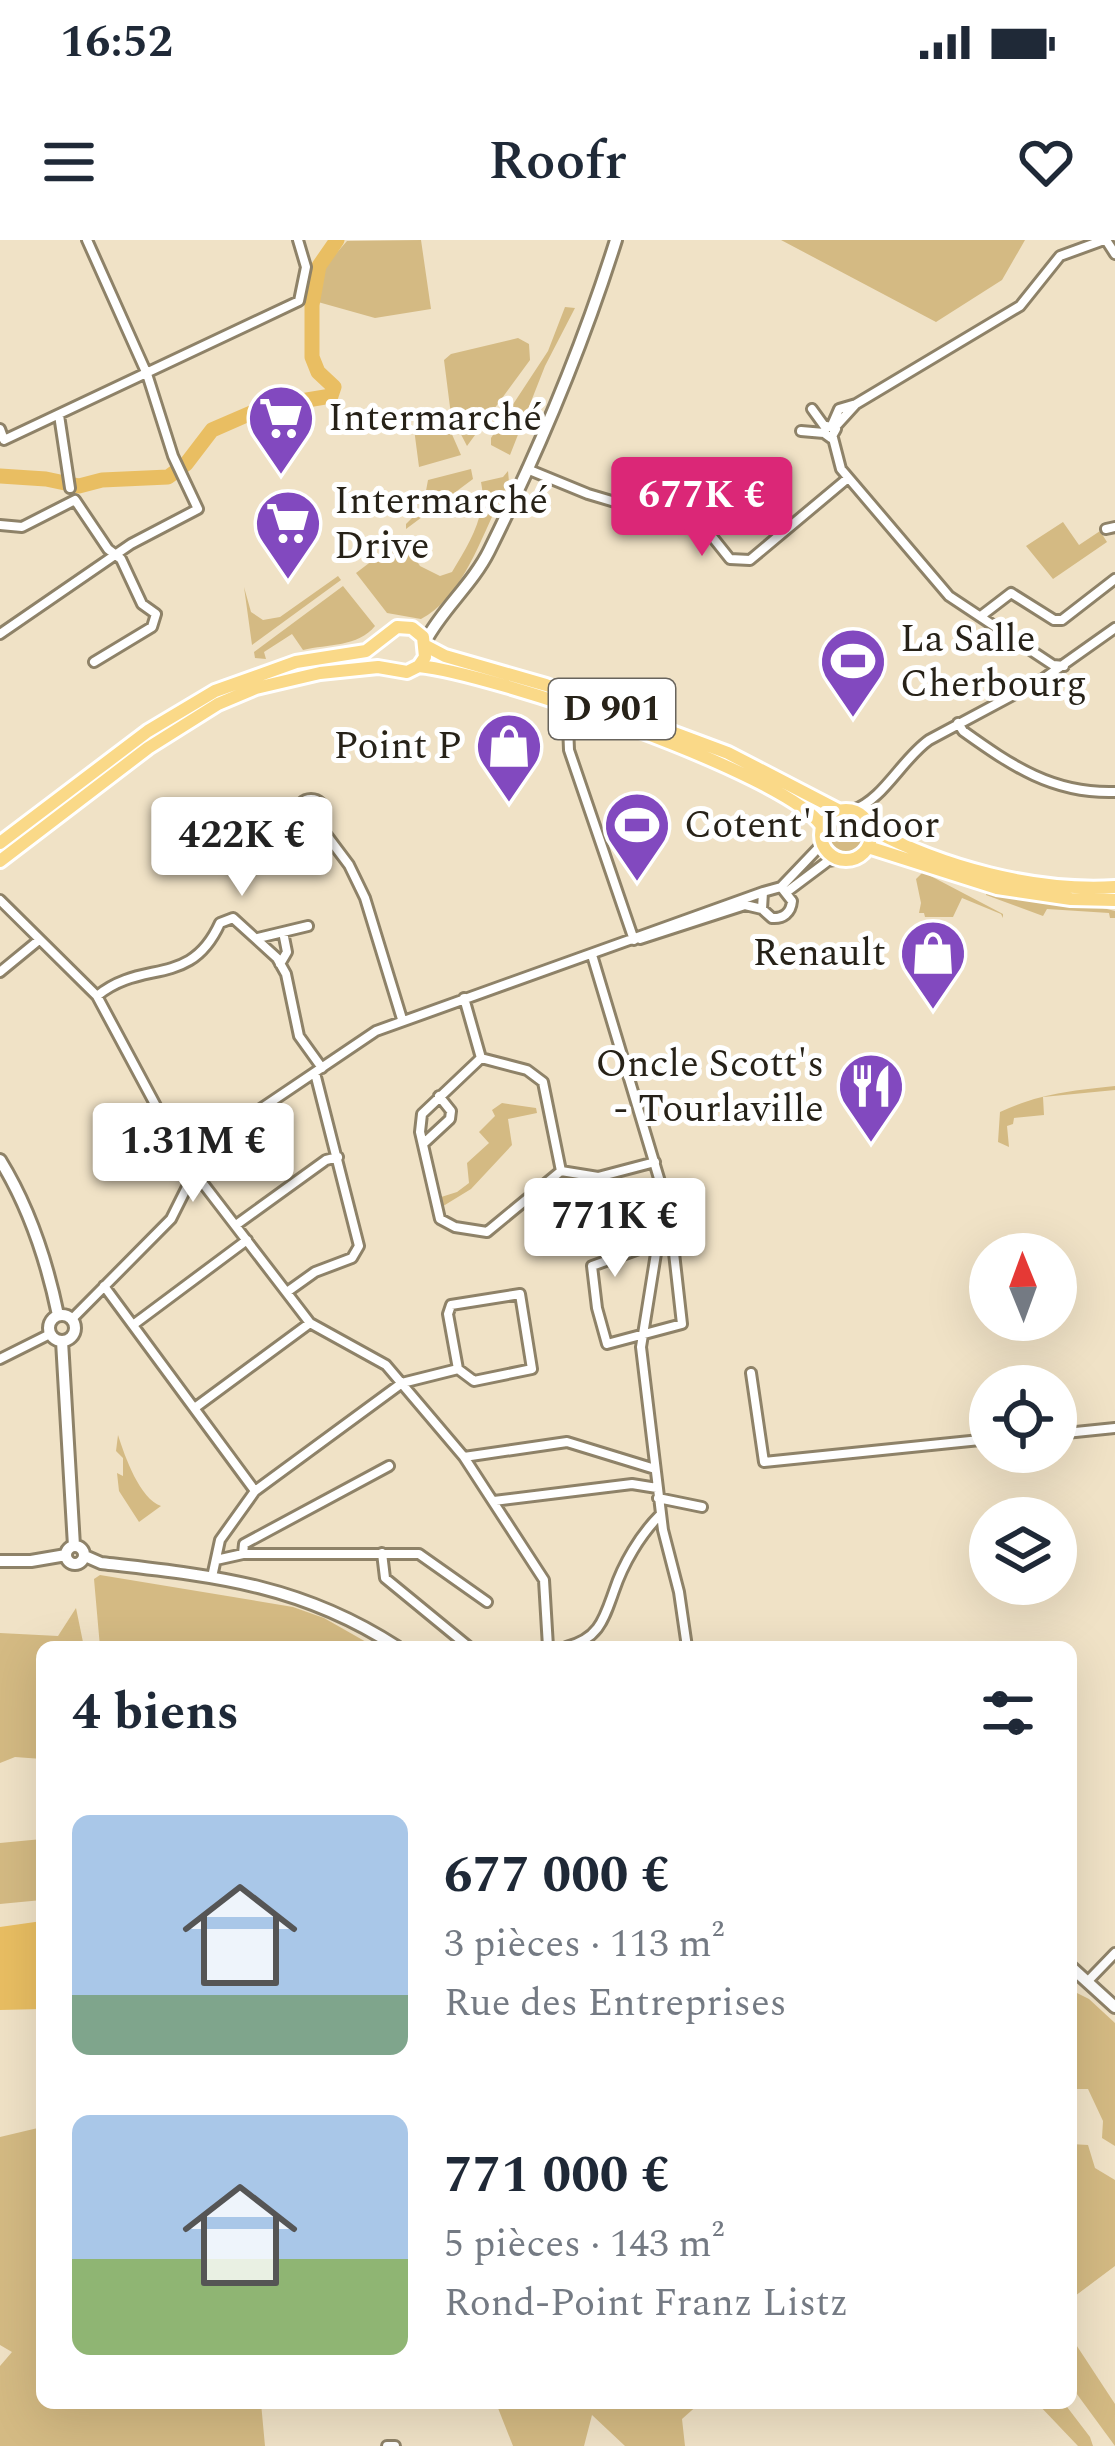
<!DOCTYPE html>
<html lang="fr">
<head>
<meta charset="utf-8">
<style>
  body { margin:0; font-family:Spectral,serif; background:#f6f6f7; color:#1f2937; height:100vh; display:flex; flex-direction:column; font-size:45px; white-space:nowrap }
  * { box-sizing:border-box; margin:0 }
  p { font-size:39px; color:#747a83 }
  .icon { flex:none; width:66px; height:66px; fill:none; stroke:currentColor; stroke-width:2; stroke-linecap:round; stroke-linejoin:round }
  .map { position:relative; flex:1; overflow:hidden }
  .drawer { position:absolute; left:36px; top:1401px; width:1041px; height:768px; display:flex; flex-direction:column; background:#fff; border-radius:18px; box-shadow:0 12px 48px #0002 }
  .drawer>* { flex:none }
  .needle { width:78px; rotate:359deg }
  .controls { position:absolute; left:969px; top:993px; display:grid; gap:24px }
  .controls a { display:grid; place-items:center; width:108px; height:108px; border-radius:50%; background:#fff; box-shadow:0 12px 48px #0002; font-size:60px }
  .price { position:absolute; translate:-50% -102px; padding:0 27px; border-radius:12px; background:#fff; color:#222; font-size:39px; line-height:78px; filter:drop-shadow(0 3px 6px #0008) }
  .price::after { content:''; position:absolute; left:50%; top:72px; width:36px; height:27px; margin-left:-18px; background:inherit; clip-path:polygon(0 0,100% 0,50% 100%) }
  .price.selected { background:#db2777; color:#fff }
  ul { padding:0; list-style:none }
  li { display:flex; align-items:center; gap:36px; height:300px; padding:0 36px }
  li span { display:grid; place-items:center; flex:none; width:336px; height:240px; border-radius:18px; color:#555 }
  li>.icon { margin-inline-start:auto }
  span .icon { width:144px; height:144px; fill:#fffc; stroke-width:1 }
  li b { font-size:51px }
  h2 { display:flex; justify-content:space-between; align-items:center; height:144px; padding:0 36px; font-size:51px }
  .status { display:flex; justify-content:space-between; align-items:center; height:84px; padding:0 60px; background:#fff; direction:ltr }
  .status svg { height:33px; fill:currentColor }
  header { display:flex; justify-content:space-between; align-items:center; height:156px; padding:0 36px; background:#fff; font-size:54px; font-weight:600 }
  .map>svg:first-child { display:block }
  .green { fill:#d4ba83 }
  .water { fill:#e9be62 }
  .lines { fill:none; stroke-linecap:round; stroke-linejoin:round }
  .river { stroke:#e9be62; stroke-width:15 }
  .minor-casing { stroke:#8e8268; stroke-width:14 }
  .tertiary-casing { stroke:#8e8268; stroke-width:16 }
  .primary-casing { stroke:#fff; stroke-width:18 }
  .minor { stroke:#fff; stroke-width:8 }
  .tertiary { stroke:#fff; stroke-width:10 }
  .primary { stroke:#fad988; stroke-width:12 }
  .labels { text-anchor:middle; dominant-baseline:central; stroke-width:10; stroke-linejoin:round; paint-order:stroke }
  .shield { fill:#fff; stroke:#68645d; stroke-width:3 }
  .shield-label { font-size:36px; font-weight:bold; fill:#272218 }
  .poi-label { font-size:39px; fill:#272218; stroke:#fff; text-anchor:start }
</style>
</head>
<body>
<div class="status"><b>16:52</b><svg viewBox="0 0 49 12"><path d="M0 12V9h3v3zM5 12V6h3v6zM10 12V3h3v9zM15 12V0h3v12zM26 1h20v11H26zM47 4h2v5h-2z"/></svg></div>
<header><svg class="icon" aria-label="menu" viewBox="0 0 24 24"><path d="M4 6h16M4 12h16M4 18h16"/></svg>Roofr<svg class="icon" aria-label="heart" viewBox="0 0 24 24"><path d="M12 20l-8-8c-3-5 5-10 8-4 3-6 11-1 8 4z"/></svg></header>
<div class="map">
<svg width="1115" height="2206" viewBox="0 0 1115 2206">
  <rect width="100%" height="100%" fill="#f0e2c6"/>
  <path class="green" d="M421,0L431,69L375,78L318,62L326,25L347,1Z
    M781,0H1025L1002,40L936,82Z
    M565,67L575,68L545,126L510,215L491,205V198L548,111Z
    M518,98L529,104L530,120L467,206L451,175L444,120L451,114Z
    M444,176L461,215L419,227L413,181Z
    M471,229L473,239L406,289V284L423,267L428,240Z
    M508,231L509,242C484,286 467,355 421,379L387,373L356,333L402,298L420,326L440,336L452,332C469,304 488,273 481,242L503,237Z
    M1063,282L1079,305L1100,291L1107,302L1053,339L1026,306Z
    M338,336L341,340L252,405L244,347L251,372L263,380L280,377Z
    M343,346L375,386C358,407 328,404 303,410L292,394L264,412L266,419L255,418L254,412Z
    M827 595a18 18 0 1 1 36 0a18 18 0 1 1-36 0Z
    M923,632L1003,674V678L1001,674L962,658L953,677H925L924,673H919L921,663L916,639Z
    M987,651C1029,662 1073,660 1115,671V678H1110L1109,673L1047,669L1043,676L986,655Z
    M1115,846V850L1043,857L1044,875L1014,878L1013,884L1007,886L1009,907L998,902L1000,872C1041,853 1071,851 1115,846Z
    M502,863L536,868L537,873L508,879L512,905L471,949L440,968L438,958L457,952L469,943L467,923L489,903L479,892L495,876L492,870Z
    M118,1195C125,1217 140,1259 161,1266L139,1282L119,1251L117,1233L123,1236V1218L116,1211Z
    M100,1335L293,1367L324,1378L375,1407H100L94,1339Z
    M76,1368L84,1407H42V1519L15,1517L0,1523V1393L58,1396Z
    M42,1599V1660L0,1664V1603Z
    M1071,1750L1089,1759L1115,1783V1906L1102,1898L1103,1881L1088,1849H1071Z
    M42,1887V2163H261L265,2206H0V2126L12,2112L0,2105V1897Z
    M1071,1904L1088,1905L1095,1928L1115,1940V2026L1071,2059Z
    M1071,2097L1115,2164V2206L1071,2146Z
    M496,2163H700L682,2179L685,2206H625L592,2175L584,2206H513Z
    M1037,2163H1064L1090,2197L1093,2206H1078Z"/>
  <path class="water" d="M42,1681V1769L0,1770V1687Z"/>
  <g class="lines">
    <path class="river" d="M0,236L46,239L79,246L102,240L168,237L186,224L212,190L265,167L331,156L334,147L318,132L312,117V65L319,26L337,0"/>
    <g class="minor-casing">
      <path id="minor" d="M1106,0L1115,14
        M812,169L825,187
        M59,175L70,248
        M832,185L839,169L856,164L1020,66L1060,16L1104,0
        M835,187L855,165
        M0,189L4,200L299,61L306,27L298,0
        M801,191L824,193L831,198L836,189L827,186L824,193
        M833,198L841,229L949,356L1053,425L1064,426
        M527,229L588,254L706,289L730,319L750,320L848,238
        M0,285L22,287L75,260L108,309L121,319L142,364L156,374L152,387L94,422
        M1106,289L1115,287
        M981,376L1011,353L1054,380H1062L1115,339
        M0,394L131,304L198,269L173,216L147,134L87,0
        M573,469L568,485L569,510L634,700
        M958,483L963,491C1012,526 1053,554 1115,552
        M297 573a14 14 0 1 1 28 0a14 14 0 1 1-28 0Z
        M867,565V580
        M853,570C883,560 902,519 929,500L1043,439L1115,388
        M319,585L349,625L365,658L402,779
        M788,651L828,621L840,619
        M0,660L97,756L185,920L310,1083L386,1125L464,1217L544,1340L548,1407
        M762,669L763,652L781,647L822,604
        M258,698L308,686
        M640,699L745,665L762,669L772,678C783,679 791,673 792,661L781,647
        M592,715L661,945L658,1001L641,1107L663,1290L679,1352L687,1407
        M280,724L287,712L283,692
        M0,732L39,700
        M97,756C143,718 190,749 220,683L233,678L277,718L286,734L299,796L322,828
        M464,758L481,818
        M481,818L422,874L420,892L440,979L455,987L487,992L561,931
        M481,818L527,830L543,842L561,931L598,937L655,922
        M423,904L450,879L451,871L439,856
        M185,920L376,791L763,652
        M236,985L326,920L338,917
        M667,999L673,1004L682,1084L607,1104L597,1068L592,1026Z
        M104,1046L255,1251
        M287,1052L315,1032L352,1018L359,1006L315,833
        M72,1079L171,979L194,933
        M133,1085L247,1000
        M0,1119L50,1094
        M751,1133L764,1222L990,1199
        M196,1167L310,1083
        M1056,1194L1115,1188
        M464,1217L567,1202L655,1229
        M658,1258L702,1267
        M494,1261L632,1244L657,1248
        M382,1313L385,1338L469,1407
        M243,1314L244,1304L389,1226
        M216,1320L243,1314H419L487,1362
        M212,1337L220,1300L255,1251L402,1143L458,1129L448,1074L451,1065L520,1054L532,1129L474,1141L458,1129
        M566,1407C599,1399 604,1379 614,1351C623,1324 640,1295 660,1275
        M1087,1742L1115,1713
        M387,2206H395"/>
    </g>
    <g class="tertiary-casing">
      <path id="tertiary" d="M425,402C442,369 472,345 489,311C538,212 583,105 616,0
        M0,920C29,967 47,1022 58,1075
        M49 1088a13 13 0 1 1 26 0a13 13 0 1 1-26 0Z
        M62,1101L74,1306
        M66 1315a9 9 0 1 1 18 0a9 9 0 1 1-18 0Z
        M85,1316L101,1323C214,1336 300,1344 397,1407
        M0,1321H31L66,1315
        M1071,1727L1115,1767"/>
    </g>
    <g class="primary-casing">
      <path id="primary" d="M426,406L445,416L546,445L728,513L838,570
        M419,426C490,433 784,532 822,586
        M821 595a25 25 0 1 1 50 0a25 25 0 1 1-50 0Z
        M871,589C942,627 1034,652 1115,647
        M0,603L148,491L215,451L296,422L366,411L397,387L412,388L423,397L425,417L419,426L407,432L378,427L320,433L256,448L218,464L148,508L0,621
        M868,607L997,648L1071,659L1115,660"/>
    </g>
    <use href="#minor" class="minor"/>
    <use href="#tertiary" class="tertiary"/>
    <use href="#primary" class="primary"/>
  </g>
  <defs>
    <g id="supermarket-pin" transform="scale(3.45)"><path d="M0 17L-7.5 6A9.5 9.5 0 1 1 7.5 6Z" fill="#8249bf" stroke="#fff"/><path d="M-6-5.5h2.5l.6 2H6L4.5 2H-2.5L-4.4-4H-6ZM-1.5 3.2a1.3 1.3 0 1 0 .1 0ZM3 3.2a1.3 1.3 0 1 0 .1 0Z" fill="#fff"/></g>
    <g id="stadium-pin" transform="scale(3.45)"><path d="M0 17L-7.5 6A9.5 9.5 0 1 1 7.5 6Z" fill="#8249bf" stroke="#fff"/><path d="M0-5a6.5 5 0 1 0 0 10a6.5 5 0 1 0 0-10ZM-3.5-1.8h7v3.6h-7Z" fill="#fff"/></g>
    <g id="shop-pin" transform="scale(3.45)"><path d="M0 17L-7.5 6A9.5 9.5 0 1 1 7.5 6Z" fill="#8249bf" stroke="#fff"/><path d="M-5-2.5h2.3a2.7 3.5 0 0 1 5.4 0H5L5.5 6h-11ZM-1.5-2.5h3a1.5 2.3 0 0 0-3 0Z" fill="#fff"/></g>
    <g id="restaurant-pin" transform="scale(3.45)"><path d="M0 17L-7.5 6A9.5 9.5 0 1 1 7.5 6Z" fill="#8249bf" stroke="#fff"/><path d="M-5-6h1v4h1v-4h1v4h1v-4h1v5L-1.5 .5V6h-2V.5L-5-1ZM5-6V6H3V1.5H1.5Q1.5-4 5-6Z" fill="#fff"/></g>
  </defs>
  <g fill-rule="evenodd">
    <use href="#supermarket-pin" x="281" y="178"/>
    <use href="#supermarket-pin" x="288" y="283"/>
    <use href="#stadium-pin" x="853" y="421"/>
    <use href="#shop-pin" x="509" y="506"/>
    <use href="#stadium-pin" x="637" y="585"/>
    <use href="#shop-pin" x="933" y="713"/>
    <use href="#restaurant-pin" x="871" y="846"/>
  </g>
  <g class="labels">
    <rect class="shield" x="549" y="439" width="126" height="60" rx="9"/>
    <g class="shield-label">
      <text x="612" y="469">D 901</text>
    </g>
    <g class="poi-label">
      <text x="328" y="178">Intermarché</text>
      <text x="334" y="261">Intermarché<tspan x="334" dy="45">Drive</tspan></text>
      <text x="900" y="399">La Salle<tspan x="900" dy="45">Cherbourg</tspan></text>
      <text x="462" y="506" text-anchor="end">Point P</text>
      <text x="684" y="585">Cotent' Indoor</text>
      <text x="886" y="713" text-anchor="end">Renault</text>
      <text x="824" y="824" text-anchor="end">Oncle Scott's<tspan x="824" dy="45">- Tourlaville</tspan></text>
    </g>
  </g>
</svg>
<div class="controls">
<a><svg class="needle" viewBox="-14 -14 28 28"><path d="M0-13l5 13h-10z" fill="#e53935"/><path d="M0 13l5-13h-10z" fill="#747a83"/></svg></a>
<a><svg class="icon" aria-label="locate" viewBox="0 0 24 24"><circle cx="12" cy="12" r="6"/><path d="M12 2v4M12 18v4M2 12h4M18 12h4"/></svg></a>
<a><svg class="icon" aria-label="layers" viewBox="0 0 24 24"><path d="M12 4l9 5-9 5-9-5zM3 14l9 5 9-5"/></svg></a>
</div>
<b class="price selected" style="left:702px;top:319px">677K €</b>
<b class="price" style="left:242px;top:659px">422K €</b>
<b class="price" style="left:193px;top:965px">1.31M €</b>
<b class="price" style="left:615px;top:1040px">771K €</b>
<section class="drawer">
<h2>4 biens<svg class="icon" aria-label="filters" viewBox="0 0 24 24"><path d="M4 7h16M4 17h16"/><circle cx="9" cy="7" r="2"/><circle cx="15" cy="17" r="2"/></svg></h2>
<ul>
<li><span style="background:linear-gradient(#a9c7e8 75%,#7fa58c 0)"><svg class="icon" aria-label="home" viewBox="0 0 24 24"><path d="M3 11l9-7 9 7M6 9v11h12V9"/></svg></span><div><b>677 000 €</b><p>3 pièces · 113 m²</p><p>Rue des Entreprises</p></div></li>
<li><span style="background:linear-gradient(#a9c7e8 60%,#8fb573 0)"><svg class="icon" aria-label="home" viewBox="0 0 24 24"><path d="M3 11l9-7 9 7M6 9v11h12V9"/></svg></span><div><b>771 000 €</b><p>5 pièces · 143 m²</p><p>Rond-Point Franz Listz</p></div></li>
</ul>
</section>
</div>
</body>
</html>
